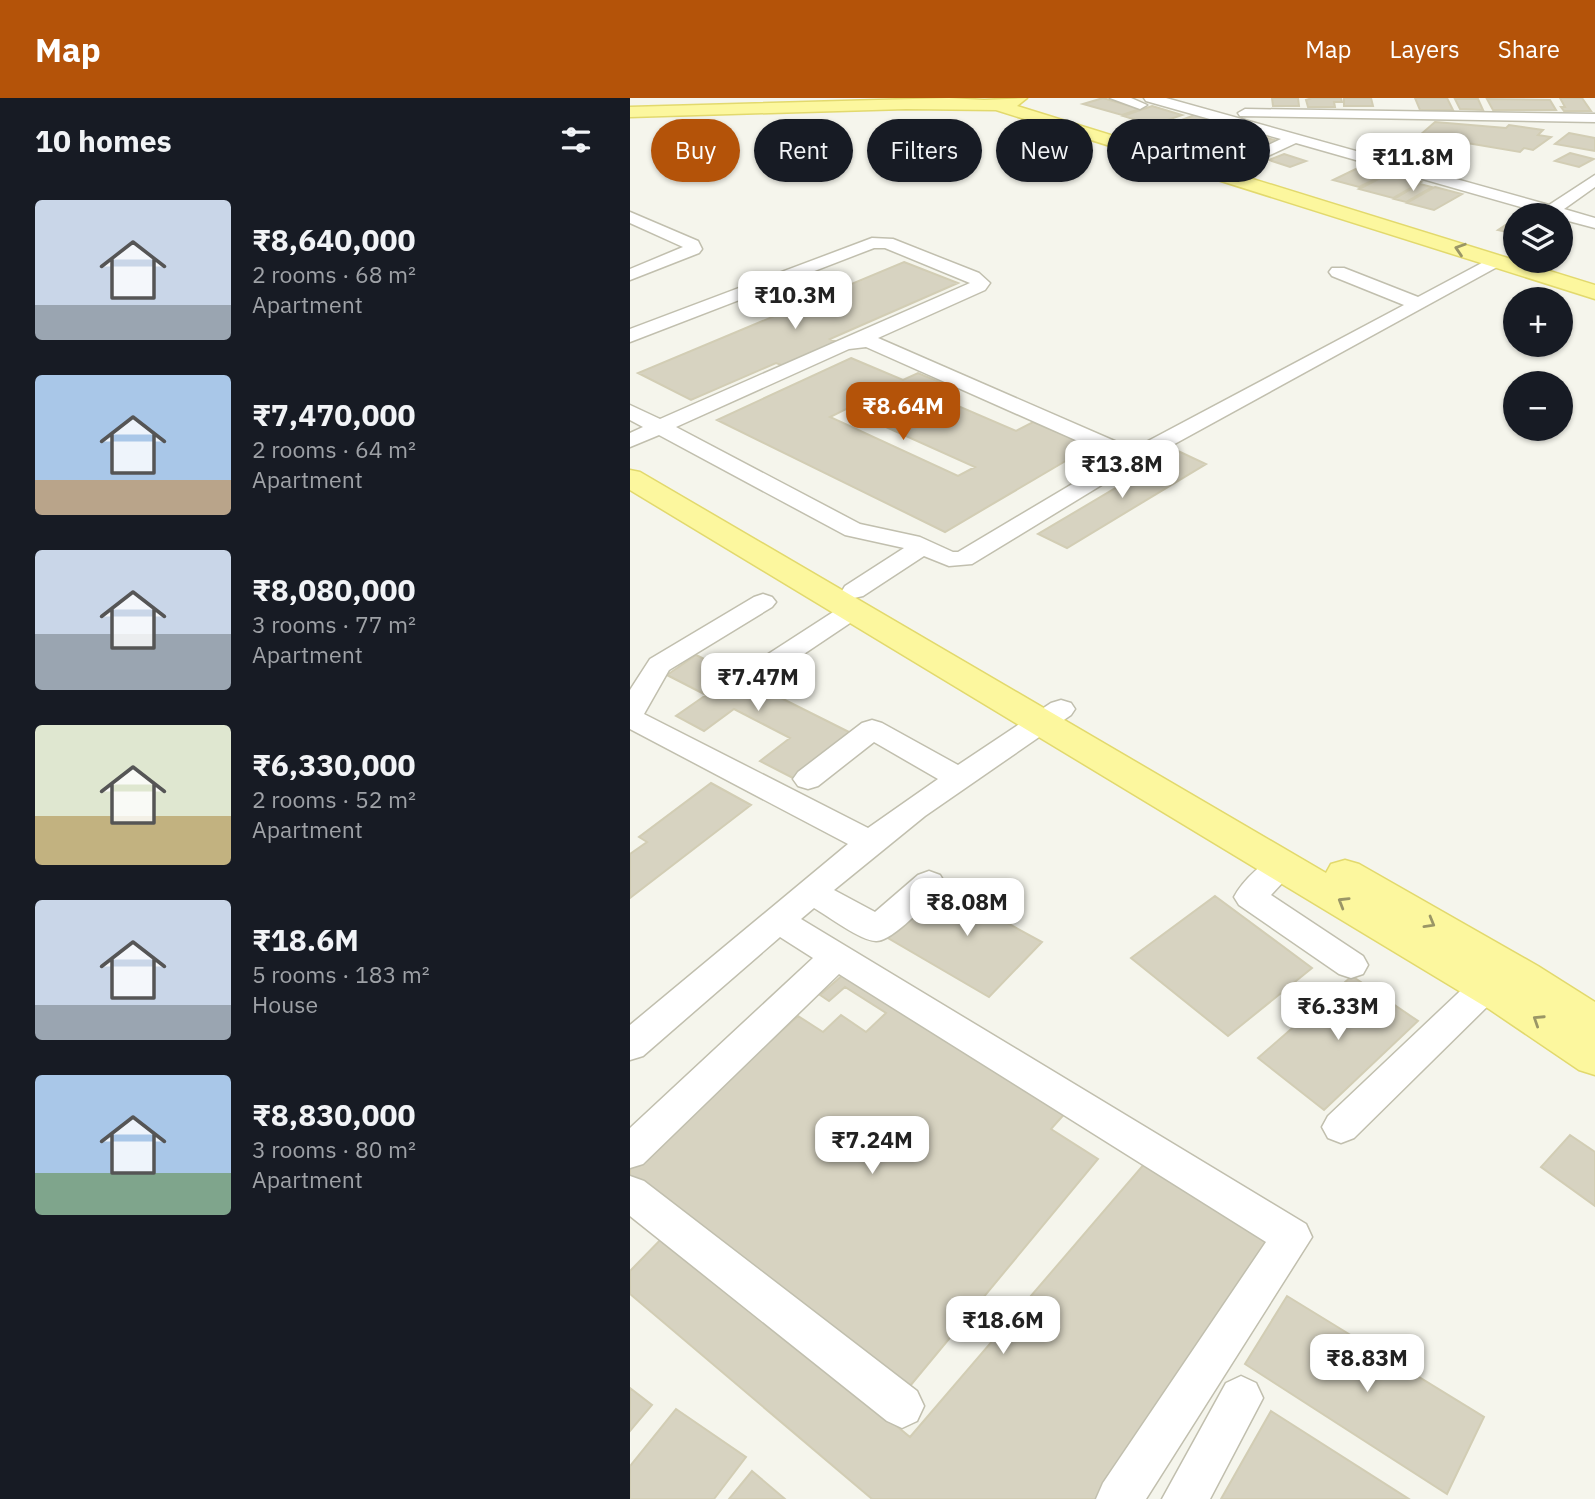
<!DOCTYPE html>
<html lang="en">
<head>
<meta charset="utf-8">
<style>
  body { margin:0; font-family:"IBM Plex Sans",sans-serif; background:#20242c; color:#f1f3f6; height:100vh; display:flex; flex-direction:column; font-size:26px; white-space:nowrap }
  * { box-sizing:border-box; margin:0 }
  p { font-size:23px; color:#9ea1a6 }
  .icon { flex:none; width:38px; height:38px; fill:none; stroke:currentColor; stroke-width:2; stroke-linecap:round; stroke-linejoin:round }
  .map { position:relative; flex:1; overflow:hidden }
  .sheet { display:flex; flex-direction:column; background:#171b24; width:630px }
  .sheet>* { flex:none }
  .guide { position:absolute; left:21px; top:21px; width:665px; height:63px; display:flex; gap:14px }
  .fabs { position:absolute; left:873px; top:105px; display:grid; gap:14px }
  .fabs a { display:grid; place-items:center; width:70px; height:70px; border-radius:50%; background:#171b24; box-shadow:0 2px 5px #0004; font-size:35px }
  .price { position:absolute; translate:-50% -60px; padding:0 16px; border-radius:14px; background:#fff; color:#222; font-size:23px; line-height:46px; filter:drop-shadow(0 2px 4px #0008) }
  .price::after { content:''; position:absolute; left:50%; top:42px; width:21px; height:16px; margin-left:-10px; background:inherit; clip-path:polygon(0 0,100% 0,50% 100%) }
  .price.selected { background:#b45309; color:#fff }
  ul { padding:0; list-style:none }
  li { display:flex; align-items:center; gap:21px; height:175px; padding:0 35px }
  li span { display:grid; place-items:center; flex:none; width:196px; height:140px; border-radius:7px; color:#555 }
  li>.icon { margin-inline-start:auto }
  span .icon { width:84px; height:84px; fill:#fffc; stroke-width:1 }
  li b { font-size:30px }
  h2 { display:flex; justify-content:space-between; align-items:center; height:84px; padding:0 35px; font-size:30px }
  .tag { padding:0 24px; border-radius:32px; background:#171b24; box-shadow:0 2px 5px #0004; font-size:24px; line-height:63px }
  .tag.selected { background:#b45309; color:#fff }
  header { display:flex; align-items:center; gap:42px; box-sizing:border-box; height:98px; padding:0 35px; background:#b45309; color:#fff }
  header strong { font-size:33px }
  nav { display:flex; gap:38px; margin-inline-start:auto; font-size:24px }
  main { display:flex; flex:1; min-height:0 }
  .map>svg:first-child { display:block }
  .building { fill:#d7d3c1; stroke:#d2cdb4; stroke-width:2; fill-rule:evenodd }
  .lines { fill:none; stroke-linecap:round; stroke-linejoin:round }
  .minor-casing { stroke:#c1bfae; stroke-width:3 }
  .major-casing { stroke:#e2d96d; stroke-width:3 }
  .minor { fill:#fff; fill-rule:evenodd }
  .major { fill:#fcf79e; fill-rule:evenodd }
  .oneway { stroke:#9a9666 }
</style>
</head>
<body>
<header>
<strong>Map</strong>
<nav><a>Map</a><a>Layers</a><a>Share</a></nav>
</header>
<main>
<section class="sheet">
<h2>10 homes<svg class="icon" aria-label="filters" viewBox="0 0 24 24"><path d="M4 7h16M4 17h16"/><circle cx="9" cy="7" r="2"/><circle cx="15" cy="17" r="2"/></svg></h2>
<ul>
<li><span style="background:linear-gradient(#c9d6e8 75%,#9aa5b1 0)"><svg class="icon" aria-label="home" viewBox="0 0 24 24"><path d="M3 11l9-7 9 7M6 9v11h12V9"/></svg></span><div><b>₹8,640,000</b><p>2 rooms · 68 m²</p><p>Apartment</p></div></li>
<li><span style="background:linear-gradient(#a9c7e8 75%,#b9a48a 0)"><svg class="icon" aria-label="home" viewBox="0 0 24 24"><path d="M3 11l9-7 9 7M6 9v11h12V9"/></svg></span><div><b>₹7,470,000</b><p>2 rooms · 64 m²</p><p>Apartment</p></div></li>
<li><span style="background:linear-gradient(#c9d6e8 60%,#9aa5b1 0)"><svg class="icon" aria-label="home" viewBox="0 0 24 24"><path d="M3 11l9-7 9 7M6 9v11h12V9"/></svg></span><div><b>₹8,080,000</b><p>3 rooms · 77 m²</p><p>Apartment</p></div></li>
<li><span style="background:linear-gradient(#dfe7d0 65%,#c2b280 0)"><svg class="icon" aria-label="home" viewBox="0 0 24 24"><path d="M3 11l9-7 9 7M6 9v11h12V9"/></svg></span><div><b>₹6,330,000</b><p>2 rooms · 52 m²</p><p>Apartment</p></div></li>
<li><span style="background:linear-gradient(#c9d6e8 75%,#9aa5b1 0)"><svg class="icon" aria-label="home" viewBox="0 0 24 24"><path d="M3 11l9-7 9 7M6 9v11h12V9"/></svg></span><div><b>₹18.6M</b><p>5 rooms · 183 m²</p><p>House</p></div></li>
<li><span style="background:linear-gradient(#a9c7e8 70%,#7fa58c 0)"><svg class="icon" aria-label="home" viewBox="0 0 24 24"><path d="M3 11l9-7 9 7M6 9v11h12V9"/></svg></span><div><b>₹8,830,000</b><p>3 rooms · 80 m²</p><p>Apartment</p></div></li>
</ul>
</section>
<div class="map">
<svg width="965" height="1401" viewBox="0 0 965 1401">
  <rect width="100%" height="100%" fill="#f5f5ec"/>
  <path class="building" d="M473,0L510,11L492,17L453,6Z
    M642,0H668L669,8H643Z
    M682,0H711L712,4H704L705,9H678L676,2Z
    M714,0H741L743,8H714Z
    M785,0H817L823,12H790Z
    M930,0H952L961,13H934L931,9H935Z
    M825,1H848L853,12L830,11Z
    M857,1L920,2L926,12H863Z
    M522,8L552,17L523,27L493,18Z
    M567,16L582,21L560,30L544,25Z
    M585,21L595,24L571,33L560,30Z
    M805,24L876,30L879,27L913,32L908,37L921,39L903,52L894,50L890,54L790,37Z
    M547,27L564,32L552,37L535,31Z
    M595,28L648,43L621,54L568,39Z
    M939,35L965,40V53L925,46Z
    M940,55L964,61L949,69L925,63Z
    M654,56L676,63L660,69L639,62Z
    M736,66L763,73L729,89L703,82Z
    M764,73L776,76L770,78L791,84L763,100L729,91Z
    M790,86L802,89L776,104L764,101Z
    M805,89L832,96L804,112L777,105Z
    M886,120V136L868,132Z
    M274,164L328,185L200,241L207,244L154,268L146,265L61,302L8,275Z
    M221,260L273,282L288,275L317,287L300,296L386,333L403,324L461,348L315,434L87,322ZM216,311L345,369L328,378L200,319Z
    M548,353L576,366L437,450L408,436Z
    M66,557L113,580L125,572L147,583L135,592L221,635L163,680L130,663L160,640L104,611L74,633L46,618L76,597L37,577Z
    M81,685L121,707L0,800V756L17,744L9,739Z
    M320,782L387,818L379,826L412,844L359,899L258,840Z
    M585,798L682,870L598,938L501,860Z
    M215,875L446,1003L421,1031L468,1061L275,1294L0,1079V1069L168,918L193,934L211,917L236,934L256,915L215,889L199,903L190,897Z
    M722,878L788,923L694,1012L628,960Z
    M940,1037L965,1054V1108L911,1069Z
    M521,1058L642,1139L468,1401H242L0,1196V1173L35,1137L280,1339Z
    M657,1198L854,1319L817,1396L615,1266Z
    M0,1290L22,1307L0,1333Z
    M46,1311L116,1359L84,1401H0V1368Z
    M641,1313L779,1401H591Z
    M122,1373L155,1401H99Z"/>
  <g class="lines">
    <g class="minor-casing">
      <path id="minor" d="M480,0H501L517,7L510,11Z
        M514,0H536L919,107L965,77V89L934,111L965,120V130L931,121V117H919L666,45L627,63L598,54L596,51L603,47L626,53L651,41L516,3Z
        M615,11L965,16V24L610,18L608,15Z
        M0,114L68,143L72,151L69,155L0,182V171L53,149L0,125Z
        M242,140L263,141L349,175L360,185L355,192L248,240L503,351L774,207L702,178L699,174L702,170H714L788,199L863,159L869,158L878,163L488,377L342,466L319,468L294,458L233,498L224,500L215,498L212,493L215,488L274,450L215,437L29,337L0,349V335L13,329L0,322V307L30,321L340,185L255,150H244L0,244V231ZM236,249L486,360L328,454H323L290,439L230,426L46,329L219,251Z
        M133,496L142,499L146,504L142,509L39,572L14,616L238,730L308,681L244,644L188,688L178,691L168,688L163,681L168,674L232,625L242,622L252,625L328,667L421,605L431,602L441,605L445,611L441,617L295,718L204,792L245,814L288,777L299,773L310,777L315,785L310,793C298,804 262,844 246,843C231,843 198,818 184,810L171,821L676,1126L682,1139L516,1401H466L473,1385L636,1144L209,876L13,1066L0,1070V1030L183,860L150,839L13,958L0,962V927L218,746L0,631V592L20,561L124,499Z
        M223,504L232,507L236,512L232,517L150,572L141,574L132,572L128,566L132,560L214,507Z
        M652,757L663,760L668,768L641,797L733,858L738,867L733,876L721,880L709,876L609,807L604,799C613,782 634,762 652,757Z
        M856,876L868,880L873,889L868,898L724,1040L711,1045L698,1040L692,1029L698,1018L844,880Z
        M0,1078L14,1083L287,1293L294,1308L287,1323L272,1330L257,1323L0,1118Z
        M611,1278L626,1285L633,1300L580,1401H532L596,1285Z"/>
    </g>
    <g class="major-casing">
      <path id="major" d="M319,0L354,2L397,0L387,8L965,187V201L366,12L276,11L0,19V9Z
        M0,372L10,374L696,775L701,766L715,762L729,766L908,868L965,904V977L949,972L859,911L0,392Z"/>
    </g>
    <use href="#minor" class="minor"/>
    <use href="#major" class="major"/>
  </g>
  <defs><path id="oneway-chevron" d="M-2-3.5L2.5 0L-2 3.5" fill="none" stroke-width="1.6" stroke-linecap="round" stroke-linejoin="round" transform="scale(1.75)"/></defs>
  <g class="oneway">
    <use href="#oneway-chevron" transform="translate(830 151) rotate(-162)"/>
    <use href="#oneway-chevron" transform="translate(713 804) rotate(-149)"/>
    <use href="#oneway-chevron" transform="translate(800 825) rotate(30)"/>
    <use href="#oneway-chevron" transform="translate(908 922) rotate(-147)"/>
  </g>
</svg>
<div class="fabs">
<a><svg class="icon" aria-label="layers" viewBox="0 0 24 24"><path d="M12 4l9 5-9 5-9-5zM3 14l9 5 9-5"/></svg></a>
<a>+</a>
<a>−</a>
</div>
<b class="price" style="left:783px;top:95px">₹11.8M</b>
<b class="price" style="left:165px;top:233px">₹10.3M</b>
<b class="price selected" style="left:273px;top:344px">₹8.64M</b>
<b class="price" style="left:492px;top:402px">₹13.8M</b>
<b class="price" style="left:128px;top:615px">₹7.47M</b>
<b class="price" style="left:337px;top:840px">₹8.08M</b>
<b class="price" style="left:708px;top:944px">₹6.33M</b>
<b class="price" style="left:242px;top:1078px">₹7.24M</b>
<b class="price" style="left:373px;top:1258px">₹18.6M</b>
<b class="price" style="left:737px;top:1296px">₹8.83M</b>
<div class="guide">
<a class="tag selected">Buy</a>
<a class="tag">Rent</a>
<a class="tag">Filters</a>
<a class="tag">New</a>
<a class="tag">Apartment</a>
</div>
</div>
</main>
</body>
</html>
